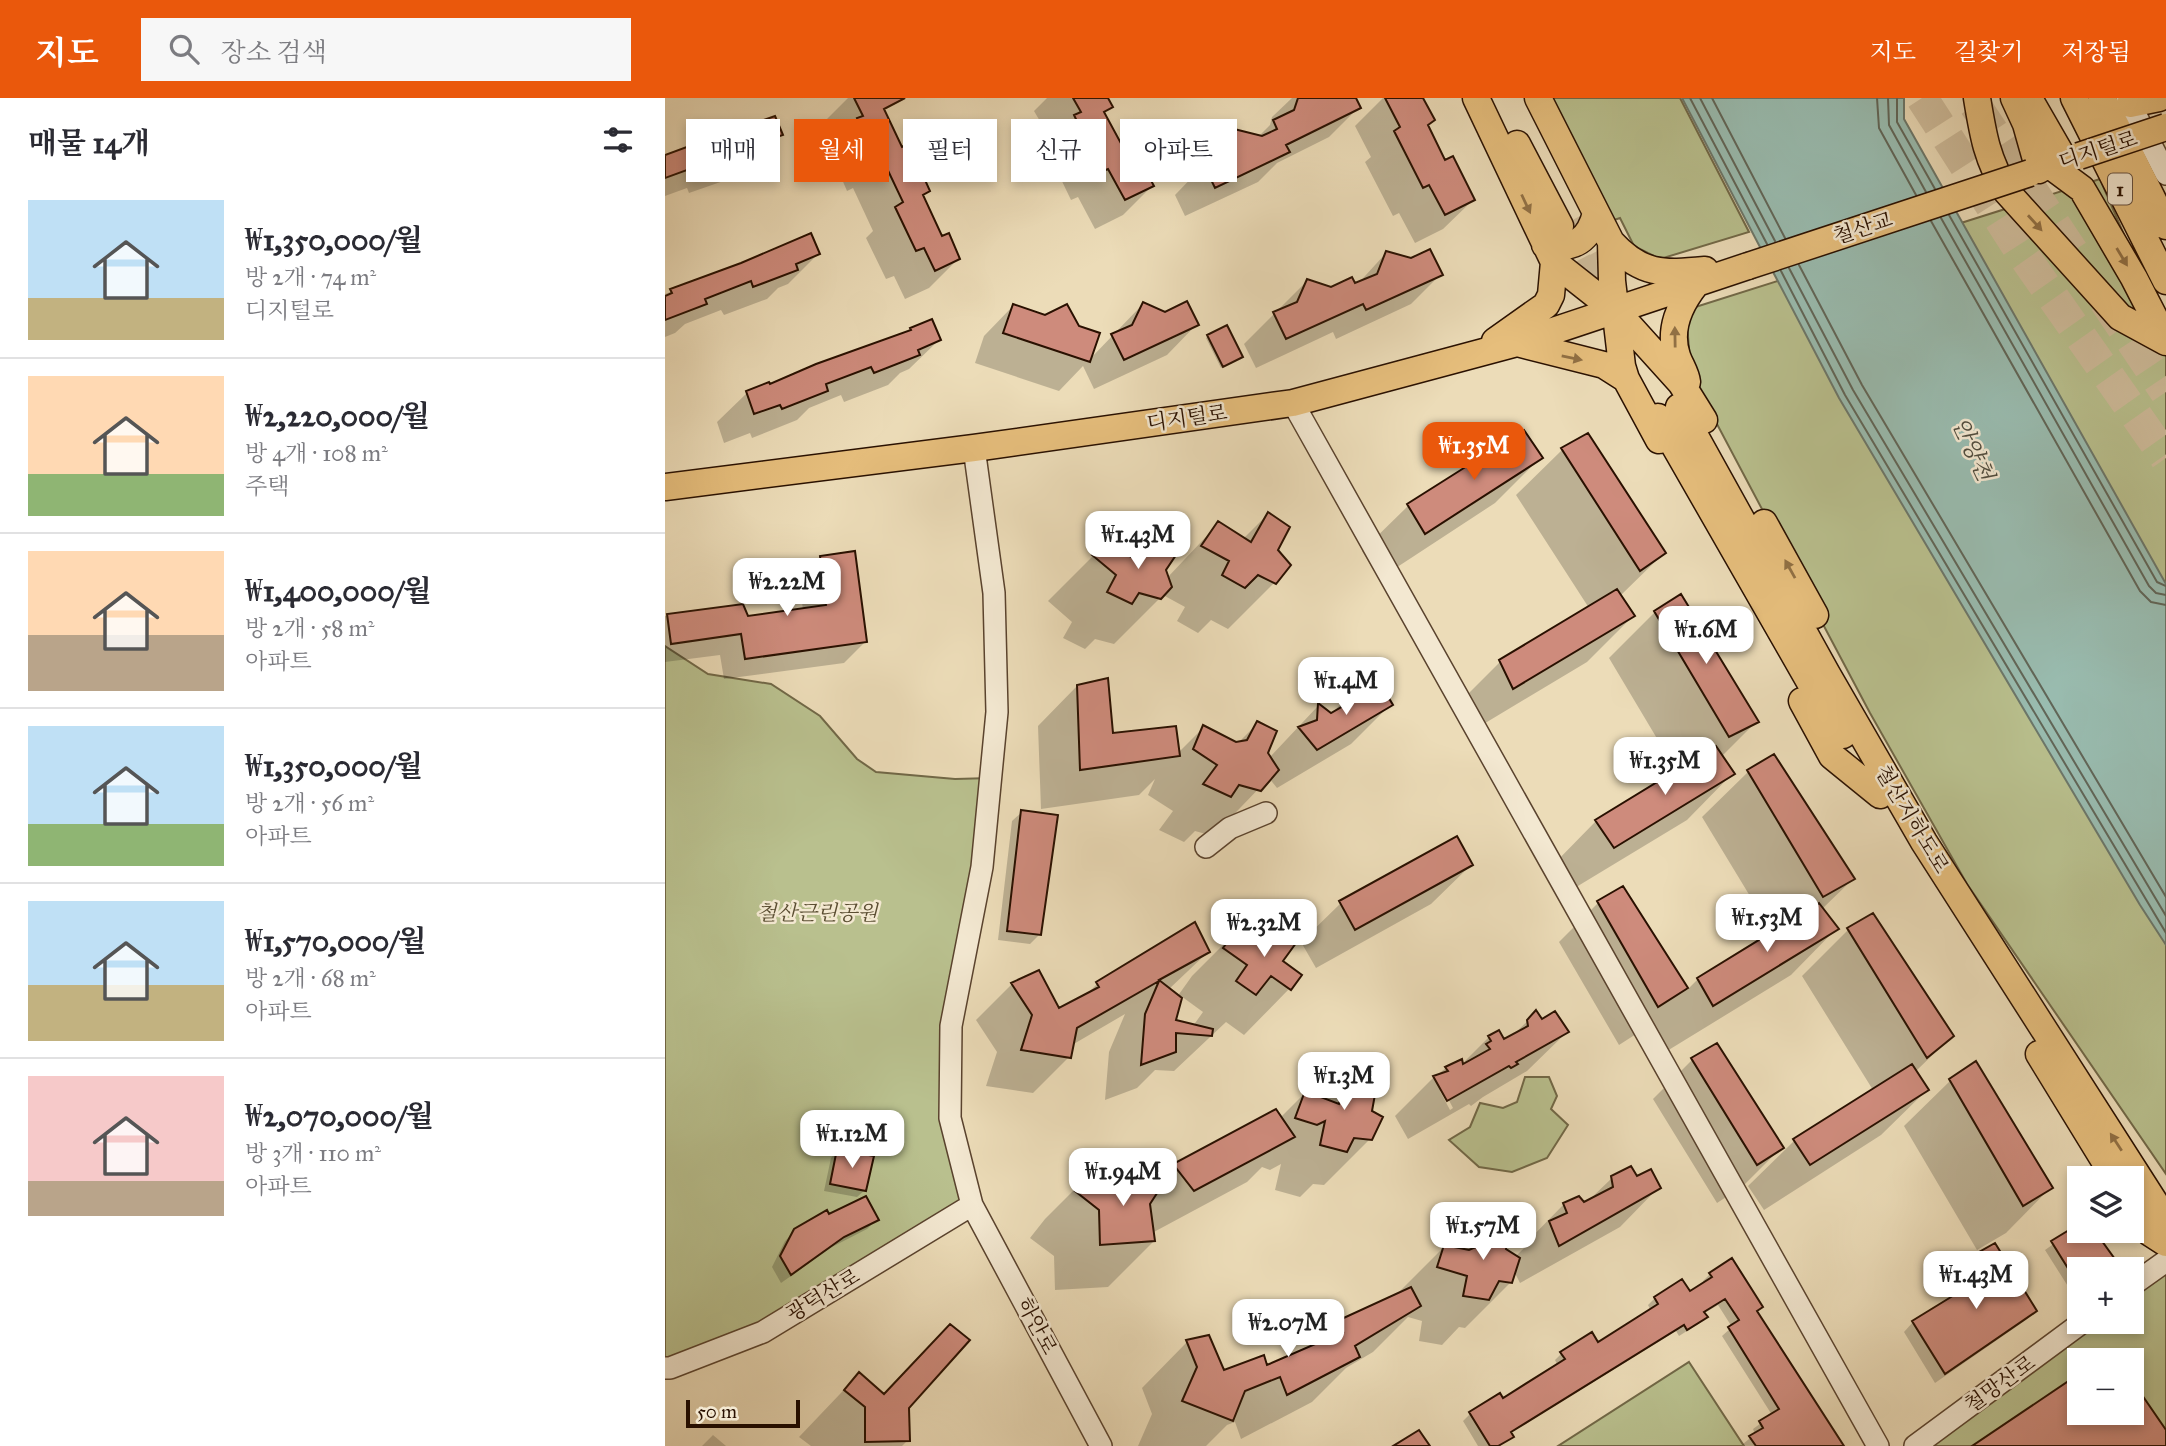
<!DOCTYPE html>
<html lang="ko">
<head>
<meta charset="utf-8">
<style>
  body { margin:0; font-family:"IM FELL Great Primer","Noto Serif KR",serif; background:#f7f7f7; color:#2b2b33; height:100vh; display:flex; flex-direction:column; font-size:26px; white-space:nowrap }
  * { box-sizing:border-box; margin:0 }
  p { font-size:23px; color:#7c7c81 }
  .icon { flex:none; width:38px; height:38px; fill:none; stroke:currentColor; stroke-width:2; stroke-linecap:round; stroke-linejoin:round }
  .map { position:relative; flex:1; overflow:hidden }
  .sheet { display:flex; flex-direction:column; background:#fff; width:665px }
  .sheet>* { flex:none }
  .banner { position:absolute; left:21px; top:21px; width:665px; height:63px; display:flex; gap:14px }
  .controls { position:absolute; left:1402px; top:1068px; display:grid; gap:14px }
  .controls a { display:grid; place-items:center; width:77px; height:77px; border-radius:0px; background:#fff; box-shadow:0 4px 10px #0003; font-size:35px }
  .scale { position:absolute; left:21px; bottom:18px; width:114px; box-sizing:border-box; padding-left:7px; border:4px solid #291000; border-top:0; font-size:19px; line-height:24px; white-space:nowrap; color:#291000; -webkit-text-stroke:5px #f3e8d1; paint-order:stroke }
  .price { position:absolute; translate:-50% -60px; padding:0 16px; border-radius:14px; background:#fff; color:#222; font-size:23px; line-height:46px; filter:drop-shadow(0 2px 4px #0008) }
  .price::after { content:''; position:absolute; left:50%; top:42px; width:21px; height:16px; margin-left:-10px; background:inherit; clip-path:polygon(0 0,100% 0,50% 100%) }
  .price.on { background:#ea580c; color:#fff }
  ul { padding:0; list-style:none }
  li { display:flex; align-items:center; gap:21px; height:175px; padding:0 28px }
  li+li { border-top:2px solid #e1e1e2 }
  li span { display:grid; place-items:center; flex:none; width:196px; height:140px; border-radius:0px; color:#555 }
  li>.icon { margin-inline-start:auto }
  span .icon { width:84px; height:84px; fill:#fffc; stroke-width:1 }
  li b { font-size:30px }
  h2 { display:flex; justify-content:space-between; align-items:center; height:84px; padding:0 28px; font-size:30px }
  .tag { padding:0 24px; border-radius:0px; background:#fff; box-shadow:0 4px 10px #0003; font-size:24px; line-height:63px }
  .tag.on { background:#ea580c; color:#fff }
  header { display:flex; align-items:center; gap:42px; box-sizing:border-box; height:98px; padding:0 35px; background:#ea580c; color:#fff }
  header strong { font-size:33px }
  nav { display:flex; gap:38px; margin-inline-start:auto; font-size:24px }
  .search { width:490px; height:63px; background:#f7f7f7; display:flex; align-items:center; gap:18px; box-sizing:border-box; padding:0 24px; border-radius:0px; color:#7c7c81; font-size:26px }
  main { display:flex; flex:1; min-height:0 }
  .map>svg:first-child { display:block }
  .green { fill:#b9c08e; stroke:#716847; stroke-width:2; fill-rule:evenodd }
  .water { fill:#99bcb0; stroke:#6c776a; stroke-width:2 }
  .shadow { fill:#0003; fill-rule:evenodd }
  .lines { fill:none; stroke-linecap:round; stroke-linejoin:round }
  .shore { stroke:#616658; stroke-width:2 }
  .building { fill:#ce8b7c; stroke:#291000; stroke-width:2 }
  .major-tunnel { stroke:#cfbd9c; stroke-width:26; stroke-dasharray:26 13; stroke-linecap:butt }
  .highway-tunnel { stroke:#cfbd9c; stroke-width:32; stroke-dasharray:32 16; stroke-linecap:butt }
  .minor-casing { stroke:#5a432e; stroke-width:24 }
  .major-casing { stroke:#291000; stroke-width:29 }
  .minor { stroke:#f3e8d1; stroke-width:21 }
  .major { stroke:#e6be7c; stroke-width:26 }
  .major-bridge-casing { stroke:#291000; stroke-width:29; stroke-linecap:butt }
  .major-bridge { stroke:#e6be7c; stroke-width:26 }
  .oneway { fill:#917044 }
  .labels { text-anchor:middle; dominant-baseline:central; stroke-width:5; stroke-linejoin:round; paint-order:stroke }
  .shield { fill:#f3e8d1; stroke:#66513f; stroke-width:2 }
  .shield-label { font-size:19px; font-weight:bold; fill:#291000 }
  .street-label { font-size:21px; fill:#291000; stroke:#f3e8d1 }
  .park-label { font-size:21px; font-style:italic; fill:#5b4e32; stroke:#f3e8d1 }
  .water-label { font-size:23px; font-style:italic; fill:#504c3e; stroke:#f3e8d1 }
</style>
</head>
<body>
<header>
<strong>지도</strong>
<div class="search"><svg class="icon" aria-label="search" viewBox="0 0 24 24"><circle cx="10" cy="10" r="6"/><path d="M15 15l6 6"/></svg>장소 검색</div>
<nav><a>지도</a><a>길찾기</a><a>저장됨</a></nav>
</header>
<main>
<section class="sheet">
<h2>매물 14개<svg class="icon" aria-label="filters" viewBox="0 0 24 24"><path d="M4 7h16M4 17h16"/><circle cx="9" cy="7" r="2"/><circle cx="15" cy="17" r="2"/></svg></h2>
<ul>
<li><span style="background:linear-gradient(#bfe0f5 70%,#c2b280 0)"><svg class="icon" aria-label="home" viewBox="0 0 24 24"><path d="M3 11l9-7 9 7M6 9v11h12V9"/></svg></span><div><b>₩1,350,000/월</b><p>방 2개 · 74 m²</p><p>디지털로</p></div></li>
<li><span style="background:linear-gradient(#ffd9b3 70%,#8fb573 0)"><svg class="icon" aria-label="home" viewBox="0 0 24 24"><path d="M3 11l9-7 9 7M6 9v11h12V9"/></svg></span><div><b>₩2,220,000/월</b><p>방 4개 · 108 m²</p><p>주택</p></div></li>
<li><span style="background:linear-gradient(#ffd9b3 60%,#b9a48a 0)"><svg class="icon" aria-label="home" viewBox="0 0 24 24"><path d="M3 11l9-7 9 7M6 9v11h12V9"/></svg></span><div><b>₩1,400,000/월</b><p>방 2개 · 58 m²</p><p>아파트</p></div></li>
<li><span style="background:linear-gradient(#bfe0f5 70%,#8fb573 0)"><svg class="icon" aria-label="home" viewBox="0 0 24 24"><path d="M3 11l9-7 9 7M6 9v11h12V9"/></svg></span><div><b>₩1,350,000/월</b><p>방 2개 · 56 m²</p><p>아파트</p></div></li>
<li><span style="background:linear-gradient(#bfe0f5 60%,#c2b280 0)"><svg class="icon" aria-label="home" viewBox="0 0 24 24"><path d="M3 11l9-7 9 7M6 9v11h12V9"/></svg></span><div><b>₩1,570,000/월</b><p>방 2개 · 68 m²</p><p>아파트</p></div></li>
<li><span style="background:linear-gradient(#f6c9c9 75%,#b9a48a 0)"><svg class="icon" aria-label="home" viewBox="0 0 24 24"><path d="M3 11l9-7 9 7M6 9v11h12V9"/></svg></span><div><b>₩2,070,000/월</b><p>방 3개 · 110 m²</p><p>아파트</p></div></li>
</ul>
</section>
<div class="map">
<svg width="1501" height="1348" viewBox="0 0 1501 1348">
  <rect width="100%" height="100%" fill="#ecdcb8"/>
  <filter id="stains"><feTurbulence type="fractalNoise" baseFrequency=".00286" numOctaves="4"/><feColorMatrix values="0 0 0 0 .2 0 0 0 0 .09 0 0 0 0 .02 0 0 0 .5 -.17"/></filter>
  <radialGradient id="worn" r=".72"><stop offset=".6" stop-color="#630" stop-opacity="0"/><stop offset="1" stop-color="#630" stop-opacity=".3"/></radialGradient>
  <path class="green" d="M886,0H1015L1084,134L995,161L969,148L955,120L946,123Z
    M1435,81L1501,234V1076L1302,786L1205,615L1026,277L1021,212Z
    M0,548L43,576L106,586L155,618L192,661L211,674L290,681L326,680L286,928L285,1020L307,1107L98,1234L0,1270Z
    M860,979H884L892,998L886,1011L903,1027L882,1060L847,1074L814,1069L784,1042L805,1029L815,1005L838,1010L852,1004Z
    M1501,1163V1348H1251L1419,1223H1466L1467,1188ZM1414,1262H1466V1314H1414Z
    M1024,1264L1079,1348H893Z"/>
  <path class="water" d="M1017,0H1239V21L1501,486V847L1475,807L1174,300Z"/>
  <path class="shadow" d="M183,0H219L217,12L236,52L263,93L257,99L276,141L293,161L264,190L240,201L229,178L221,181L201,140L208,133L188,90L182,93L164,51L168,47L158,25Z
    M382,0H441L446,8L438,16L458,53L487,88L458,117L430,131L413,99L406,102L380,48L386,42L369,13Z
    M627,0H689L694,9L664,39L612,65L593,84L520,118L510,97L537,69L540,63L570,33L593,39L605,27L607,19Z
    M718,0H756L768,22L761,29L779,64L808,102L778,131L750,145L734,115L728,118L700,64L706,59L690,28Z
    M94,25L116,36L86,66L78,69L67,80L24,95L22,90L0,98V59L39,50L86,33Z
    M721,155L746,162L776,176L746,206L671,241L668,234L591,270L579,246L642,183L666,191L690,189Z
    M153,156L123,186L113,190L102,201L59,217L56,212L20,226L10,235L0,239V196L77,167Z
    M478,206L531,227L502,257L429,291L418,268L394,293L310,265L319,238L348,208L424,262Z
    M266,223L274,242L244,271L235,275L223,287L179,304L176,297L144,310L132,322L87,340L85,335L59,345L52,324L82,295L104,288L242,235Z
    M543,238L575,260L556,270L541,240Z
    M897,352L999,455L955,498L968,518L922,564L802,636L789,610L835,564L924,510L851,397Z
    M876,359L830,405L714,481L697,453L743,408Z
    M603,416L611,453L623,467L609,485L563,531L546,522L533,535L512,523L520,509L498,497L449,546L430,541L420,551L398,540L407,524L383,503L441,445L466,461L478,459L496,441L499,472L502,480L553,426L578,441Z
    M156,459L200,544L179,565L59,581L55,557L0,564V518L77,507L82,520L138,512L134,481Z
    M990,514L1091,624L1056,659L1067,676L1022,722L903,794L886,769L931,723L1012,674L944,560Z
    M412,588L447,637L513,655L539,629L572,646L593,625L604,660L653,608L665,617L694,588L725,607L686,646L612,690L604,680L548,738L530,733L519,744L494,732L508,713L483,697L490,681L474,697L376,711L373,628Z
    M1083,674L1188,781L1157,811L1171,831L1126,877L1002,953L982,929L954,947L894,844L933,805L957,790L1022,892L1033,881L1108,836L1037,719Z
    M357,714L375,836L365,846L333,842L347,723Z
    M806,767L766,806L651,870L636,844L676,805Z
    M1207,817L1287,938L1250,974L1262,992L1216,1037L1099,1112L1083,1088L1129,1043L1208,992L1137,878L1183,832Z
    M615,829V863L635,877L624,891L579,937L561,924L509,973L490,972L472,990L440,1002L444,954L460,916L407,947L404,959L368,995L321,988L332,954L311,922L347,886L393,912L419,899L433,885L543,854L503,892L512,899L527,878L573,832L595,849ZM516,898L538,914L528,928L509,923Z
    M871,915L877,924L902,934L862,973L818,999L806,1008L804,1006L743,1041L730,1018L769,979L781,970L797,966L824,939L833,935L838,944L846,939ZM775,993H779L788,1010L785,1012Z
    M1051,947L1117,1049L1078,1088L1052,1105L988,1001L1027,962Z
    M686,972L705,1014V1041L659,1087L648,1086L635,1099L610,1092L616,1066L605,1072L597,1069L582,1084L487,1135L489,1143L443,1189L390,1192L389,1158L365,1140L380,1121L426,1075L456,1095L479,1072L493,1084L509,1067L615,1020L640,995L656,1002Z
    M1285,983L1386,1089L1341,1135L1312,1152L1239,1028Z
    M173,1052L200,1092L192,1099L159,1093L166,1060Z
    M947,1080H972L994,1089L955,1129L855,1185L849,1173L846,1184L800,1230L794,1229L777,1247L754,1243L757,1223L743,1219L708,1254L681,1270L647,1304L576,1341L570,1324L562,1327L541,1348H473L487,1316L477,1290L522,1244L558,1274L601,1269L649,1248L673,1225L733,1195L779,1149L795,1152L824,1124L839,1152L850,1159L861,1148L860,1146L899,1106L921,1105Z
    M164,1118L212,1121L202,1131L167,1149L116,1185L107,1169L120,1143L130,1133Z
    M1414,1128V1198L1411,1201L1380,1152Z
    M1301,1163L1370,1212L1361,1222L1270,1285L1239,1234L1248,1224L1302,1191L1292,1173Z
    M1045,1176L1096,1209L1091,1214L1177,1348H1080L1078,1346L1090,1336L1088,1331L1107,1317L1057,1238L1067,1229L1053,1207L1038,1216L1040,1219L1033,1226L1014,1238L1011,1233L845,1335L846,1338L835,1348H813L798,1323L805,1316L835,1297L838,1302L893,1268L890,1262L897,1255L932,1246L986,1213L983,1207L990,1200L1024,1195L1040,1186L1038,1183Z
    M285,1229L242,1309L243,1342L237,1348H146L134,1339L194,1276L218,1297Z
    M1448,1256L1452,1262H1438Z
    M48,1337L61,1348H37Z"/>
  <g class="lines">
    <path class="shore" d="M1025,0L1102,146
      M1035,0L1110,143
      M1047,0L1120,140
      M1212,0L1214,30L1251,97
      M1223,0L1224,27L1261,94
      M1232,0V24L1270,91
      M1284,117L1492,484L1501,488
      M1276,120L1484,488L1491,495L1501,497
      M1266,123L1475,493L1486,504L1501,507
      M1134,167L1197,287L1501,799
      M1124,170L1188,292L1501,818
      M1116,173L1180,297L1501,835"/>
  </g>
  <path class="building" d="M189,0H240L219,11L237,49L244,46L265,93L258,97L277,138L284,135L295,161L270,173L259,150L251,153L230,109L238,104L218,62L212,64L192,20L198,18Z
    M408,0H443L448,9L439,14L459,51L467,47L489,88L460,102L443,71L436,74L409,17L416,14Z
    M633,0H691L696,10L621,47L625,54L550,90L538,65L559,56L569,31L597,38L612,31L608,22L629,12Z
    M720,0H758L770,22L763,27L780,62L788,58L810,102L780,117L764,87L758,90L729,33L735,29Z
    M110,18L118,37L97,44L99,50L54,67L52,61L0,80V57L38,43L40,47L95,28L93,24Z
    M146,135L155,156L131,166L133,172L88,189L86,183L40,201L42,206L0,222V198L7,195L5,191L76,165Z
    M765,151L778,177L701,212L698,206L621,241L608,214L632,204L642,181L666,189L687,179L690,185L712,176L721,153L746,160Z
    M522,203L534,227L459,262L446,236L467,227L478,204L500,214Z
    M348,206L380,217L402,206L414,228L435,235L425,264L338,235Z
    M267,221L276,242L253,252L255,257L209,275L206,269L161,286L163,293L117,311L115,307L89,316L81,293L104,284L105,286L151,266L246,232L245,230Z
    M562,227L578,259L558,269L542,237Z
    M859,332L878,360L760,436L742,406Z
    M923,335L1001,455L975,473L896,350Z
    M603,414L625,429L613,452L626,467L611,486L593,477L580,490L557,477L564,463L536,448L553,423L586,444Z
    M496,438L511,457L501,472L507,489L496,501L474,495L467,506L442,494L451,477L427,457L440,442L466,459L482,457Z
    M190,453L202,544L80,561L76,536L6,546L2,516L78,506L83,518L161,507L155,458Z
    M952,491L970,518L848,591L834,562Z
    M1016,496L1094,624L1064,639L989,513Z
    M443,580L448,635L511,628L515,658L415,672L412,587Z
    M694,585L705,594L716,587L728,607L652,652L633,629L652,622L653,605L666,615L692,600Z
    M592,623L612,633L603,655L614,672L596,693L574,687L566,699L538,686L552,667L528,651L538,627L571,644L582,642Z
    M1051,648L1070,676L949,750L930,722Z
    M1109,656L1190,781L1158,799L1082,672Z
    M356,712L393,717L376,837L342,833Z
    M792,738L808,767L690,832L674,803Z
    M958,788L1023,890L993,909L932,803Z
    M1154,805L1174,831L1048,908L1032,880Z
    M1208,815L1289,938L1262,960L1182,830Z
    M530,824L545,854L494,882L517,900L511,922L548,931L547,938L511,935V954L476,967L480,916L494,883L412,930L406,960L356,952L367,917L346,885L374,872L394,910L434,889L431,884Z
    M615,827L634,841L618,863L637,877L626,892L606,878L591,897L571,883L582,867L558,850L573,830L598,849Z
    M871,912L877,921L890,913L904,934L851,964L853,966L846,970L844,968L782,1003L768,978L783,973L780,969L797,961L798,966L825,951L821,946L826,943L823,938L834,932L839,941L863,928L862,922Z
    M1052,945L1119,1050L1092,1067L1026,960Z
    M1311,963L1388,1090L1358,1108L1284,981Z
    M1247,966L1264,992L1145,1067L1128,1041Z
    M686,970L713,980L707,1013L718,1019L707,1042L689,1040L682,1054L655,1047L660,1023L652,1027L630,1020L640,993L674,1006Z
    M611,1011L630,1039L529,1093L508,1066Z
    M172,1051L209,1058L201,1093L165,1086Z
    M966,1068L972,1078L986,1071L996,1090L894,1148L884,1123L902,1115L898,1105L914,1098L919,1104L948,1089L946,1078Z
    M479,1069L498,1086L485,1106L490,1143L435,1147L434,1112L410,1093L426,1073L458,1095Z
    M201,1098L214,1122L179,1139L126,1177L115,1158L129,1131L162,1112L164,1116Z
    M823,1122L846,1128L841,1151L855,1160L847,1185L834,1183L824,1202L798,1198L802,1178L772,1169L779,1147L804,1152L818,1146Z
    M1414,1126V1132H1429L1452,1164L1446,1171H1414V1188L1386,1143Z
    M1330,1145L1372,1213L1280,1276L1247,1223L1312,1183L1300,1162Z
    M1067,1160L1098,1209L1092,1213L1179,1348H1091L1084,1338L1098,1330L1094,1323L1114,1311L1063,1229L1074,1222L1060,1201L1039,1214L1043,1219L1022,1232L1019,1227L846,1334L849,1339L833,1348H825L804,1314L835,1295L838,1300L900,1261L895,1254L927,1234L933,1244L993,1206L989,1199L1017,1181L1025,1193L1047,1179L1044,1175Z
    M746,1189L756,1208L690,1248L695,1259L622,1297L615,1279L580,1293L568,1323L517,1303L532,1269L521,1242L544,1237L559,1272L599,1257L602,1267L678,1234L672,1223Z
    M285,1226L305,1242L244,1310L245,1343L200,1344V1309L179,1292L194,1274L219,1296Z
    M1414,1276V1314H1466V1281L1501,1332V1348H1307Z
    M754,1332L765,1348H728Z"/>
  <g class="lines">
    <path class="major-tunnel" d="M915,118L950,183
      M895,128L934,201"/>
    <path class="highway-tunnel" d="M1257,0L1354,151L1501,360
      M1310,7L1411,159
      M1440,203L1501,294"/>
    <g class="minor-casing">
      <path id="minor" d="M1462,0L1501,76
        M628,305L1213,1348
        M309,350L329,495L332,614L317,769L286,928L285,1020L307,1107L436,1348
        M541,749L565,730L601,715
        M1466,1188L1501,1163
        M0,1270H5L98,1234L307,1107
        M1250,1348L1419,1223"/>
    </g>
    <g class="major-casing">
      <path id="major" d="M811,0L889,164L951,213L1016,285L1039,322
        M873,0L946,144C976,177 998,176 1040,172
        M1312,0C1318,37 1322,62 1342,94L1455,219L1501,244
        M1349,0L1361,26L1374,72
        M1409,0L1501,183
        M1437,0L1501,128
        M1366,4L1400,63
        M1465,6L1494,0
        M852,46L895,128
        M1386,68L1417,91L1469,180L1501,242
        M946,144L947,183L957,268L961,281L994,342
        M880,147C909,152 924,143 931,115
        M830,243L881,207L886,197L889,164
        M852,245L939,267L961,281
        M1022,284C1021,275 1015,267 1012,258C1003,232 1015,206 1031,186
        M1014,309L1162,576L1259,744L1501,1122
        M993,319L1146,586L1178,637
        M0,389L309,350L628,305L852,245L1083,168
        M1099,425L1150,517
        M1137,603L1167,658L1215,697
        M1374,956L1450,1080
        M1466,1106L1484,1134L1501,1145"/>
    </g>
    <use href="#minor" class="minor"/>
    <use href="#major" class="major"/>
    <g class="major-bridge-casing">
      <path id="major-bridge" d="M1414,58L1501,29
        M1083,168L1365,75"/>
    </g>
    <use href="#major-bridge" class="major-bridge"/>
  </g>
  <defs><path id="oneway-solid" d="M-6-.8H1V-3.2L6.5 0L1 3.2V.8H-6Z" transform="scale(1.75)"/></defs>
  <g class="oneway">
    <use href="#oneway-solid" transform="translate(861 106) rotate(65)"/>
    <use href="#oneway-solid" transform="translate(1370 125) rotate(48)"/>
    <use href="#oneway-solid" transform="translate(1457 159) rotate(59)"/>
    <use href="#oneway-solid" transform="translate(1010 239) rotate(-91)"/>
    <use href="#oneway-solid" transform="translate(907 260) rotate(11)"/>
    <use href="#oneway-solid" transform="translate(1125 471) rotate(-119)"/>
    <use href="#oneway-solid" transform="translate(1451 1044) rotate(-123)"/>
  </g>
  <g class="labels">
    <rect class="shield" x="1443" y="75.5" width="24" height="31" rx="5"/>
    <g class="shield-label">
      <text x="1455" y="91">1</text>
    </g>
    <g class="street-label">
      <text transform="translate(1433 52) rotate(-18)">디지털로</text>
      <text transform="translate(1198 130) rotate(-18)">철산교</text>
      <text transform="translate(522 320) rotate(-8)">디지털로</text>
      <text transform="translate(1247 721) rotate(59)">철산지하도로</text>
      <text transform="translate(158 1197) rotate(-31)">광덕산로</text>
      <text transform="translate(372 1228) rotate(62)">하안로</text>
      <text transform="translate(1335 1286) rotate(-36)">철망산로</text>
    </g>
    <g class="park-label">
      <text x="152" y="815">철산근린공원</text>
    </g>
    <g class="water-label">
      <text transform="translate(1308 351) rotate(65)">안양천</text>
    </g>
  </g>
  <rect width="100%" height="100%" filter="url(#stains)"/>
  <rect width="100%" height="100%" fill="url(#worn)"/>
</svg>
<div class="controls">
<a><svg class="icon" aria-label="layers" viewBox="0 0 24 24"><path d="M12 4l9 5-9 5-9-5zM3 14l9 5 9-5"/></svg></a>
<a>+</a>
<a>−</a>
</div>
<div class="scale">50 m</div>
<b class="price on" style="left:809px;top:384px">₩1.35M</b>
<b class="price" style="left:473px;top:473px">₩1.43M</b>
<b class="price" style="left:122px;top:520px">₩2.22M</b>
<b class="price" style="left:1041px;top:568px">₩1.6M</b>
<b class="price" style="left:681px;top:619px">₩1.4M</b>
<b class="price" style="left:1000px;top:699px">₩1.35M</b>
<b class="price" style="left:1102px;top:856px">₩1.53M</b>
<b class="price" style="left:599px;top:861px">₩2.32M</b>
<b class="price" style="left:679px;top:1014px">₩1.3M</b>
<b class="price" style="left:187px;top:1072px">₩1.12M</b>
<b class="price" style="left:458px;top:1110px">₩1.94M</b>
<b class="price" style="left:818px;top:1164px">₩1.57M</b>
<b class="price" style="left:1311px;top:1213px">₩1.43M</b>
<b class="price" style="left:623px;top:1261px">₩2.07M</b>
<div class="banner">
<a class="tag">매매</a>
<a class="tag on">월세</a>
<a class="tag">필터</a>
<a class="tag">신규</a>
<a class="tag">아파트</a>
</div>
</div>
</main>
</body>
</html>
